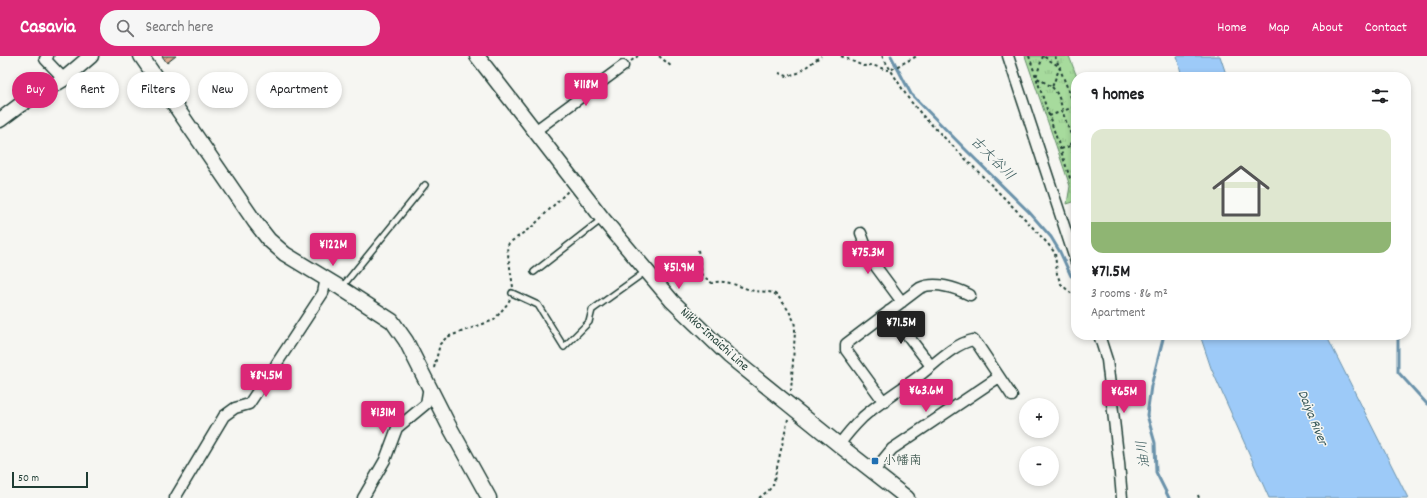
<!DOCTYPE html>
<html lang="en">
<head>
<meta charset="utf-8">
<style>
  body { margin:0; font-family:Dekko,"Klee One",sans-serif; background:#f6f6f6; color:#202124; height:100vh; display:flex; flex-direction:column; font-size:15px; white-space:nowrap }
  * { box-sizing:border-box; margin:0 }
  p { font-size:13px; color:#757577 }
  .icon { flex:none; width:22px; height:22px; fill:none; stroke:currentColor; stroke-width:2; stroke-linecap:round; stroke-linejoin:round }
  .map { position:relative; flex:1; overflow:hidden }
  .panel { position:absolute; left:1071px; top:16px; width:340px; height:268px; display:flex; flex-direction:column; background:#fff; border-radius:16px; box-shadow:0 2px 6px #0003 }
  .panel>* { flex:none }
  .guide { position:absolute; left:12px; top:16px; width:380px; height:36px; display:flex; gap:8px }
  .controls { position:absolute; left:1019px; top:342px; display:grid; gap:8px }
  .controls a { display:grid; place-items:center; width:40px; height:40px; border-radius:50%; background:#fff; box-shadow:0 2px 6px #0003; font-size:20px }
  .scale { position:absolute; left:12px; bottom:10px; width:76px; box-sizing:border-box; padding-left:4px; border:2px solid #1f3d34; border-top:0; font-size:11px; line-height:14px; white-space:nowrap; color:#1f3d34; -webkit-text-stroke:3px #f6f6f2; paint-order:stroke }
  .price { position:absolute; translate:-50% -34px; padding:0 9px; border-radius:4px; background:#db2777; color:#fff; font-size:13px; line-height:26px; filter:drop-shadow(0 1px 2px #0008) }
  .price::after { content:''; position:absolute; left:50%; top:24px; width:12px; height:9px; margin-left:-6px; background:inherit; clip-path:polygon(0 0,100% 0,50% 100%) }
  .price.active { background:#222; color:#fff }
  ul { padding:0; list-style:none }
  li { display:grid; align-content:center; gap:8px; height:212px; padding:0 20px }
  li span { display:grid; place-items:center; height:124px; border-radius:12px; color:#555 }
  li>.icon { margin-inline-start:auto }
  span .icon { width:72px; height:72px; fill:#fffc; stroke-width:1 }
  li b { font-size:17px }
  h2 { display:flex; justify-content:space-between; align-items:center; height:48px; padding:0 20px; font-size:17px }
  .tag { padding:0 14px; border-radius:18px; background:#fff; box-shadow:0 2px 6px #0003; font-size:14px; line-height:36px }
  .tag.active { background:#db2777; color:#fff }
  header { display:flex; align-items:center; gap:24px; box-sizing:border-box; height:56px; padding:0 20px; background:#db2777; color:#fff }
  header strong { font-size:19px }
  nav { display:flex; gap:22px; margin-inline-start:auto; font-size:14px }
  .search { width:280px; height:36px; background:#f6f6f6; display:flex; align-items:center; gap:10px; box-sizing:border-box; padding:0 14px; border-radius:22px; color:#757577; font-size:15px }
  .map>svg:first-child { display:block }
  .park { fill:url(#park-tufts); stroke:#638c68 }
  .water { fill:#9dcaf8; stroke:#6b92aa }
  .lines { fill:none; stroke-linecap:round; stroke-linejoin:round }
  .stream { stroke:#6b92aa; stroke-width:3 }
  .building { fill:url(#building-hatch); stroke:#1f3d34 }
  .lane-casing { stroke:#1f3d34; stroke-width:8 }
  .street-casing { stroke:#1f3d34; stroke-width:13 }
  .secondary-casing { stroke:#1f3d34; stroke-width:17 }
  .path { stroke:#1f3d34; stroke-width:2; stroke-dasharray:3 3; stroke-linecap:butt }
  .lane { stroke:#f6f6f2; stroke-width:5 }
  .street { stroke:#f6f6f2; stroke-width:10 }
  .secondary { stroke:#f6f6f2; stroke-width:14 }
  .poi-dot { fill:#1f6fb2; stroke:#f6f6f2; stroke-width:1.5 }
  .labels { text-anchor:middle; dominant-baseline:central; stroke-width:3; stroke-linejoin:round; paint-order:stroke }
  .street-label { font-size:13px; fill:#1f3d34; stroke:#f6f6f2 }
  .poi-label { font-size:13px; fill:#1f3d34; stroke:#f6f6f2; text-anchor:start }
  .water-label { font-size:14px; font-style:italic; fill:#38595b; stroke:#f6f6f2 }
</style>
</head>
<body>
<header>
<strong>Casavia</strong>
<div class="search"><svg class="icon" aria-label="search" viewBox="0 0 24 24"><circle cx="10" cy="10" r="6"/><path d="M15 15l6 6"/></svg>Search here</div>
<nav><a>Home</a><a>Map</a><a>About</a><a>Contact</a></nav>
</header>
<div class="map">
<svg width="1427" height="442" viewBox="0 0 1427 442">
  <defs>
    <pattern id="park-tufts" width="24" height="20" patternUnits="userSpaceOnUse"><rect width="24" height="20" fill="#a7db9d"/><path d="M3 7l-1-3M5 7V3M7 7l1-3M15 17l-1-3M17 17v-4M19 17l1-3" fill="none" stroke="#8fbd88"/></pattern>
    <pattern id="building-hatch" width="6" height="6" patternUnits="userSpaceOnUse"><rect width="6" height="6" fill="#deaa91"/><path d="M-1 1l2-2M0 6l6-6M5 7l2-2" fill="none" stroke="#b38c77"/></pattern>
  </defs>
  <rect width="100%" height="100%" fill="#f6f6f2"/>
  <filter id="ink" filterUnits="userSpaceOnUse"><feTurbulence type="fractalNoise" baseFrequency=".025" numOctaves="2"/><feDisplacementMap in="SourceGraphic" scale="8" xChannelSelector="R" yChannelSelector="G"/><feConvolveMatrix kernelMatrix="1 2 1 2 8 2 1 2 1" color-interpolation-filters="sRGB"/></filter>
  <g filter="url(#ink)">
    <path class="park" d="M1025,0H1069L1077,21H1076V145L1067,148L1070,130Z"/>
    <path class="water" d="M1177,0H1220L1227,21H1182Z
      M1200,279H1326L1408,442H1269L1211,312Z"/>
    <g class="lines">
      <path class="stream" d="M891,0L911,38L965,93L1029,156L1051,181L1060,196L1071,220H1076
        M1162,279L1163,283L1151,330L1147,359L1155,387L1156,416L1169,442
        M1398,279V316L1427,348"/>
    </g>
    <path class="building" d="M162,0H176L167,7Z"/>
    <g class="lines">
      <g class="lane-casing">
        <path id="lane" d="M534,216L602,163
          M342,231L425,129
          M512,237L538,249L564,291L589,266L592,254L645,216"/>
      </g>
      <g class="street-casing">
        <path id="street" d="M48,0L45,3L64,23
          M1008,0L1076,206
          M535,75L623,10
          M861,177L871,204L902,246
          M889,255L931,310
          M1099,279L1107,304L1119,407L1122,442
          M884,346L846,294V288L920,232C935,225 956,232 970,239
          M839,389C846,379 854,370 863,361C879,347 898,335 915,323C932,311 953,288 973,284L978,289L1012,340
          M873,416L892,393L999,321
          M175,442L224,360L235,352L249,348L265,324L272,317L277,307L323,237L326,222
          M363,442L385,404L397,372L426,348L429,330"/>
      </g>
      <g class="secondary-casing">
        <path id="secondary" d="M141,0L255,166L269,184L285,198L341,232L392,265L406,285L448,368L489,442
          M477,0L603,163L672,245L729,300L839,389L907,442
          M0,64L20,49L64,23L91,0"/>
      </g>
      <path class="path" d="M659,0L672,11
        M841,0L863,10L872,9L887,14L892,13L917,0
        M882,0L908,42L923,60L1025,163L1048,188L1055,197L1057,218L1061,228L1074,240H1076
        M1029,0L1070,122L1074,126L1076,125
        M1043,0L1036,21L1052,31L1060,11L1043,0
        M1055,0L1076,54
        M631,5L638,0
        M779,17L787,20L798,17L821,0
        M1052,31C1060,39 1061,49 1064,60C1067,68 1070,76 1073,84
        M1049,60L1074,51
        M1076,84L1072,85L1070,88L1072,92L1076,93
        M1061,93L1070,90
        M698,194L702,219L712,227C724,222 742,232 754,235C760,236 767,235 773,237C778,238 790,256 792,261C795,266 795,271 795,276L791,335
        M513,231L507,192L509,187L533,170L568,135
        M434,312L440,288L447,281L494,264L508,247L510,243
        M1198,439L1199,442
        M759,442L769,434L773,429L788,363"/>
      <use href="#lane" class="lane"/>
      <use href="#street" class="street"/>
      <use href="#secondary" class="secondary"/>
    </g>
  </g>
  <rect class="poi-dot" x="871" y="401" width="8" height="8" rx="2"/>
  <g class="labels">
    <g class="street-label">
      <text transform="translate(714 284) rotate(42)">Nikko-Imaichi Line</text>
    </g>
    <g class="poi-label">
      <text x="883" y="405">小幡南</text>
    </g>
    <g class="water-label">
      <text transform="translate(992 103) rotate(45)">古大谷川</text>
      <text transform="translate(1312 362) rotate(68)">Daiya River</text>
      <text transform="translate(1144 398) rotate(-97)">油川</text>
    </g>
  </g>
</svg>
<div class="controls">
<a>+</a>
<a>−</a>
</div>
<div class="scale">50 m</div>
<b class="price" style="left:586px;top:51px">¥118M</b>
<b class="price" style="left:333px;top:211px">¥122M</b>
<b class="price" style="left:868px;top:219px">¥75.3M</b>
<b class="price" style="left:679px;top:234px">¥51.9M</b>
<b class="price active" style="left:901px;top:289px">¥71.5M</b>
<b class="price" style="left:266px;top:342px">¥84.5M</b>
<b class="price" style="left:926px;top:357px">¥63.6M</b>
<b class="price" style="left:1124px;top:358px">¥65M</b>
<b class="price" style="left:383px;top:379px">¥131M</b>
<div class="guide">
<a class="tag active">Buy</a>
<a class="tag">Rent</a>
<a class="tag">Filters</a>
<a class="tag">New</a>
<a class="tag">Apartment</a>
</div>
<section class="panel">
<h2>9 homes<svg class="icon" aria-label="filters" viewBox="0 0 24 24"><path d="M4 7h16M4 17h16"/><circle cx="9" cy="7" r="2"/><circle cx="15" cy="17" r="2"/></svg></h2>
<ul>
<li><span style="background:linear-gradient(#dfe7d0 75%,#8fb573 0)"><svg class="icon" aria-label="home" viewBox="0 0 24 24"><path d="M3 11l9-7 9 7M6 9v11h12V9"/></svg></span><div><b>¥71.5M</b><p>3 rooms · 86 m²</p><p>Apartment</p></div></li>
</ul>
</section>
</div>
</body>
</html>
